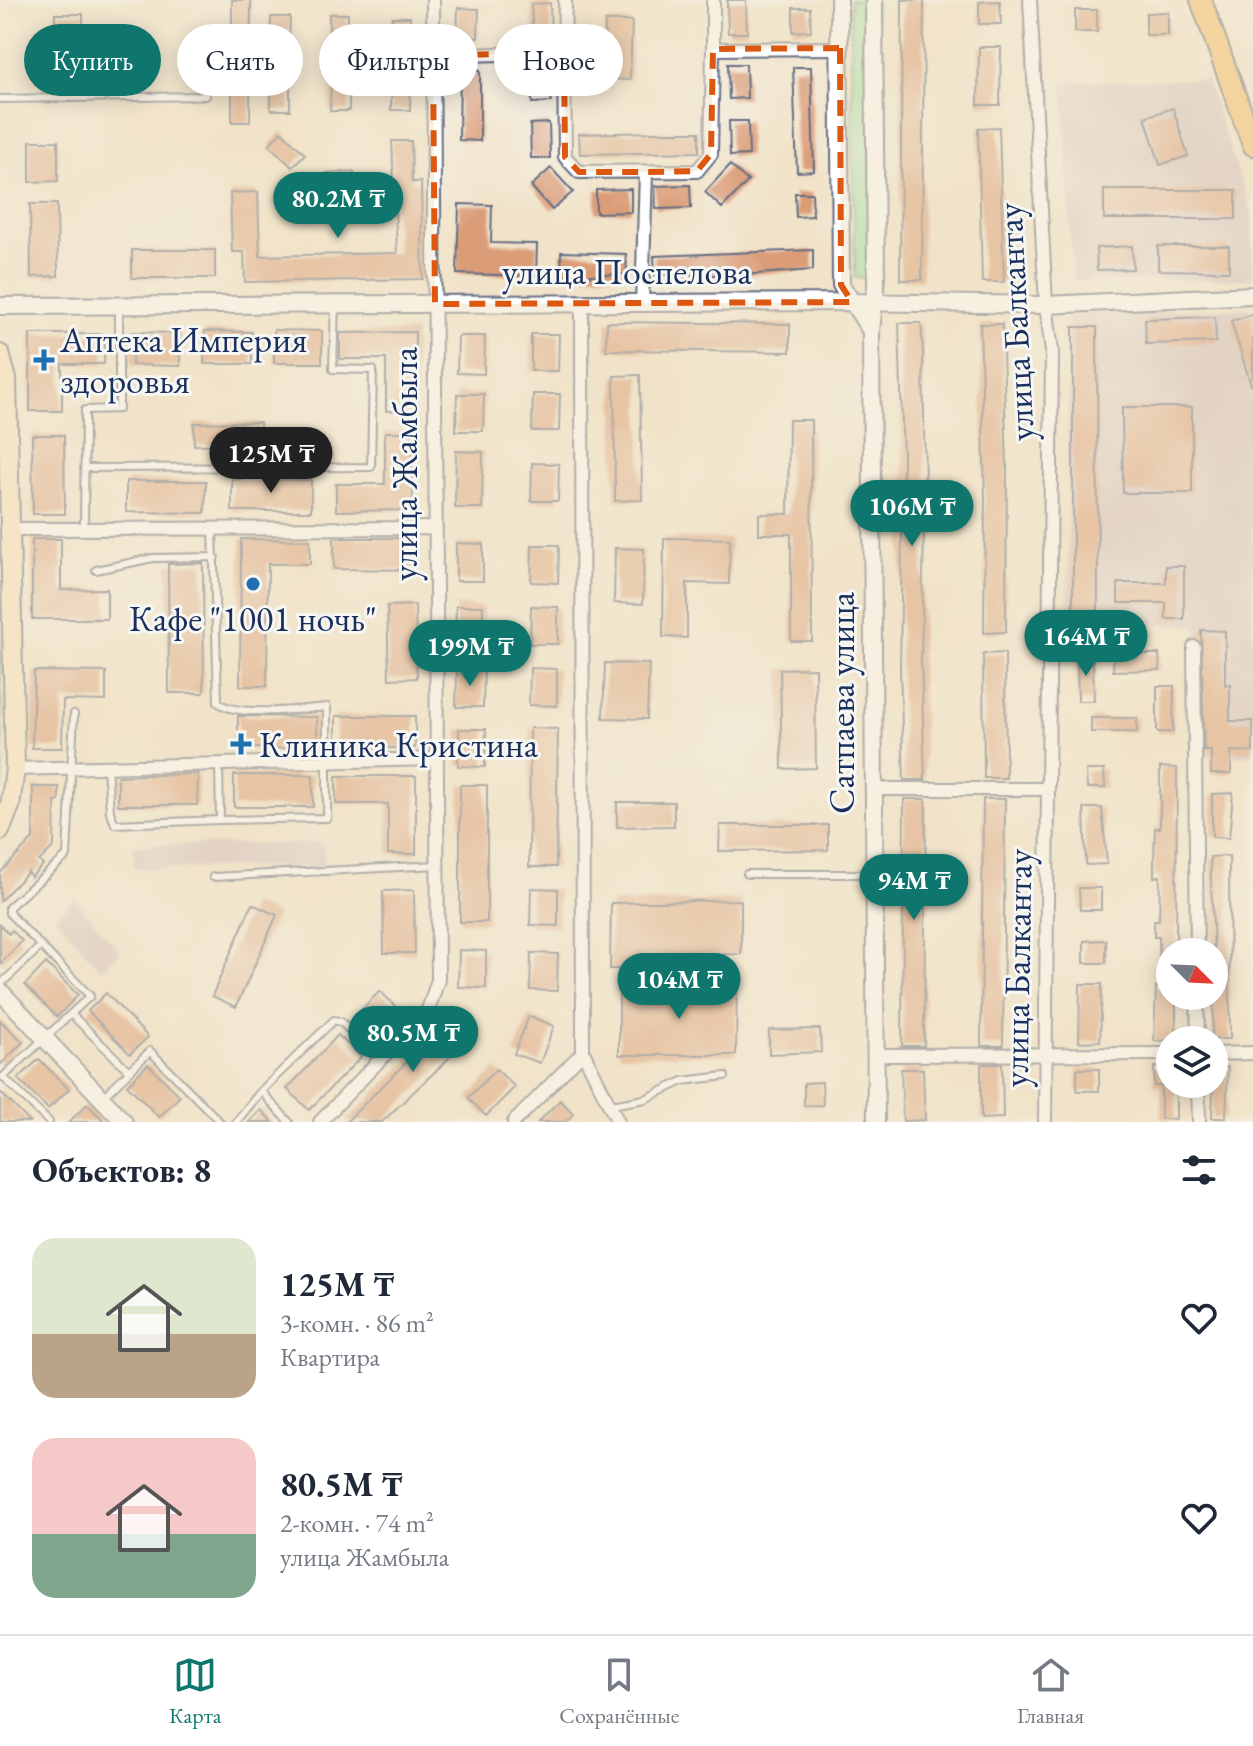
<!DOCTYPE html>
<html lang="ru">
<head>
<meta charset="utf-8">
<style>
  body { margin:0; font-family:"EB Garamond",serif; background:#f6f6f7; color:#1f2937; height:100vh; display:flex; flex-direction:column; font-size:30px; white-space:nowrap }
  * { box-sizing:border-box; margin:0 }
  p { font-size:26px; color:#747a83 }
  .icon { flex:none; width:44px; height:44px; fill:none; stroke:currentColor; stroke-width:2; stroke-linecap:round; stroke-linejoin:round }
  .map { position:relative; height:1122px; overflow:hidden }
  .sheet { display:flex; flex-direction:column; background:#fff; flex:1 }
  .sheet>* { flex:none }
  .guide { position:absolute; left:24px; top:24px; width:800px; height:72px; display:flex; gap:16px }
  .needle { width:52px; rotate:114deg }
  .controls { position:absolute; left:1156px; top:938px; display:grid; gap:16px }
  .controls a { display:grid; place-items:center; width:72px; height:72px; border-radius:50%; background:#fff; box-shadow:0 4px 20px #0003; font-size:40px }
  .price { position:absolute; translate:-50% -68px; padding:0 18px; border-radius:28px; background:#0f766e; color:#fff; font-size:26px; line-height:52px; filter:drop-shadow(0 2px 4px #0008) }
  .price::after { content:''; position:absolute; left:50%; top:48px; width:24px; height:18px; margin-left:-12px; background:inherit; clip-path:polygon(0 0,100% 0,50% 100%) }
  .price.selected { background:#222; color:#fff }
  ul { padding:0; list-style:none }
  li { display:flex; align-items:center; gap:24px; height:200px; padding:0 32px }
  li span { display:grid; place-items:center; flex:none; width:224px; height:160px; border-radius:24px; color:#555 }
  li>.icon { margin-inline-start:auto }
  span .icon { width:96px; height:96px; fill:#fffc; stroke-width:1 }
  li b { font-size:34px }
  h2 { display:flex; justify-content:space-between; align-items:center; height:96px; padding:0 32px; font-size:34px }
  .pill { padding:0 28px; border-radius:36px; background:#fff; box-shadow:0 4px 20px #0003; font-size:28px; line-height:72px }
  .pill.selected { background:#0f766e; color:#fff }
  .tabs { display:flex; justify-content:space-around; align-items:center; height:112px; border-top:2px solid #e0e1e3; background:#fff; font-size:22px; color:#747a83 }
  .tabs a { display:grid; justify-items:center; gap:4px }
  .tabs .selected { color:#0f766e }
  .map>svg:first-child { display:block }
  .industrial { fill:#d2bfc0 }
  .green { fill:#90df9e; stroke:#56877e; stroke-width:2 }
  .building { fill:#db9d78 }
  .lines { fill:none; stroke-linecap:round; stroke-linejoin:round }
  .service-casing { stroke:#666e83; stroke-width:10 }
  .minor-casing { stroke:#666e83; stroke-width:16 }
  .tertiary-casing { stroke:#666e83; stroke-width:20 }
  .secondary-casing { stroke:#666e83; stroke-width:22 }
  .primary-casing { stroke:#666e83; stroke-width:24 }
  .service { stroke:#fff; stroke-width:6 }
  .minor { stroke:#fff; stroke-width:12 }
  .tertiary { stroke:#fff; stroke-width:16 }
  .secondary { stroke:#fbe6c4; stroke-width:18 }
  .primary { stroke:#f6c16b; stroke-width:20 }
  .marked { fill:none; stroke:#de5710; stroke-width:6; stroke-dasharray:16 10; stroke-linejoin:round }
  .poi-dot { fill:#1f6fb2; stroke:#f6f6f2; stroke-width:3 }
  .labels { text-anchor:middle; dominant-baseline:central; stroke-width:6; stroke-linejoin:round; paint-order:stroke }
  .street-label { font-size:36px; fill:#1b2f5e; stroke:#f6f6f2 }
  .poi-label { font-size:36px; fill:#1b2f5e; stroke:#f6f6f2; text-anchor:start }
</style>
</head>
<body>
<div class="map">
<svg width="1253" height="1122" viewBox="0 0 1253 1122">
  <rect width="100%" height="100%" fill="#f6f6f2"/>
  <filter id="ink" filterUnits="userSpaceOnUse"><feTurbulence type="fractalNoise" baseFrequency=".0125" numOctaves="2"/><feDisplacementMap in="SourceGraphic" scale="16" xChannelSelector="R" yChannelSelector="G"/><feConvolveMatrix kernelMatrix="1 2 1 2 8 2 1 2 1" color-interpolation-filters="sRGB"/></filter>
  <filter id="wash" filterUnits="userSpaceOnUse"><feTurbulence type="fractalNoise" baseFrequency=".006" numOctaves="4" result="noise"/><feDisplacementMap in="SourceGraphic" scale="32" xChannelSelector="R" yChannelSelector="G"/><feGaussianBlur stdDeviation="1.8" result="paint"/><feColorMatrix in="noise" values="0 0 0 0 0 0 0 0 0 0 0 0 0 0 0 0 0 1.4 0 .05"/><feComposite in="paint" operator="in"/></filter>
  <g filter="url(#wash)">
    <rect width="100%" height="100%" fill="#f1e3c9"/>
    <path class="industrial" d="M1206,79L1253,216V279L1073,281L1063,82Z
      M1253,308V629L1229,628L1253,630V756L1197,755V626L1068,618V314Z
      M324,843V866L134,869V845Z
      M75,899L121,952L101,970L55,916Z"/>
    <path class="green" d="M850,0H875L879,278H855Z
      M0,603L3,782L0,793Z"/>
    <g id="blocks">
      <path class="building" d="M232,0H251L250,122H232Z
        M727,0H746L747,33H728Z
        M902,0H924L922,280H900Z
        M1000,1L1001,24H979V2Z
        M550,3L551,37L533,38L531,4Z
        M458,8L479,9L478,38L457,37Z
        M793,8H810L811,31L793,32Z
        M1075,10H1097V32H1075Z
        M1168,12V35H1146V13Z
        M55,14H83V89H55Z
        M329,14H348V50H329Z
        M271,17H290L289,52H270Z
        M392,17H410V110H391Z
        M605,21H632L630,80L603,79Z
        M979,47H1001L1000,105H978Z
        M728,64H746L747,98L729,99Z
        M793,67H811L814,171L797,172Z
        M549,68L551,102L532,103L531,69Z
        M460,70L480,71V141L459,140Z
        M331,73H349V111H330Z
        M271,77H290V110H271Z
        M1173,108L1188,156L1160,165L1145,117Z
        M729,121H748L749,155L730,156Z
        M549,123L550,158H531L530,124Z
        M999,127L1004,282H982L978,128Z
        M281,131L305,154L292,167L269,145Z
        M654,132H699V152L580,154L579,134Z
        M30,141H58V181L30,182Z
        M392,141H411L412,182H421L423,279L245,282L244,252H232L230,193L258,192L260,256L397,253Z
        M730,165L748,181L722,208L705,192Z
        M551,168L573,192L552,210L531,186Z
        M354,172V191L328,192L327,173Z
        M690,185L691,208L656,209L655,186Z
        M631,189V212L596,213V190Z
        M1104,190H1236V219H1104Z
        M795,193H812L813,216L796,217Z
        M30,204H57L58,276L31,277Z
        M459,204L492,205L491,243L537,244L536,276L457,274Z
        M1132,246L1133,269L1097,270L1096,248Z
        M1158,246H1229V271L1158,270Z
        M132,250H215V278H132Z
        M813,250V270L742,275H655L654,256Z
        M561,252L626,254L627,274L562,276Z
        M1253,314V385H1251L1231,321Z
        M1215,317L1216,342L1146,344L1145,319Z
        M607,322L790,324V352L606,350Z
        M899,323H921L923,352L925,488L921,661L925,780H904L900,670L903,458Z
        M980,324H1002L1007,466L1006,632L984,633L985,497Z
        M1073,327H1097L1098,611H1073Z
        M274,330L322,331V363H274Z
        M205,331L252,332V364H204Z
        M132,332L180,333V366L132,365Z
        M415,332V410L386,411V359H340V333Z
        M30,334H105L104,364H62V411H30Z
        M531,334H559L558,371H531Z
        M458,336H485L484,374L457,373Z
        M640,375L642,500L615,501L614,376Z
        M457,394H484L483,431H456Z
        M533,394H560L559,431H532Z
        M1122,407H1192V493H1123Z
        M789,420H811L812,641H791V534H759V514H788Z
        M260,422V444L194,445V423Z
        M385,432H412L413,510L336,511V484H385Z
        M32,435H64L65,514H33Z
        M456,451L483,452L482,508H455Z
        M532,463L559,464L558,501H531Z
        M232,479L311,480V511H232Z
        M126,481H206L205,513L126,512Z
        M334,538H413V570L334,569Z
        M664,538L730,539L729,584L687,583V638L663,637Z
        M32,539H61V590L107,589V619H32Z
        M241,539L310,540V564H268L267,686H240Z
        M456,543L483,544V581H456Z
        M532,545H559L558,583L531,582Z
        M615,548L644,549L643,604L614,603Z
        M203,563L204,693H169L168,564Z
        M1166,566H1184V619H1166V603H1118V583H1166Z
        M415,605L417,678L389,679L387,606Z
        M456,606H483L482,643H455Z
        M531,606L558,607V644H530Z
        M1201,630L1225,631V685L1230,684V721H1253V752L1231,751V774H1211V751H1204Z
        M1005,653L1006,778H984L983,654Z
        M1114,654H1159L1160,670L1113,671Z
        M1077,656H1093L1094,701H1078Z
        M605,663L649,664L647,719L603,718Z
        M530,668L557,669V706L529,705Z
        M815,668L816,768L782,769L780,669Z
        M457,669L484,670L483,707H456Z
        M34,671L106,672V701L63,700L62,748H32Z
        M1157,686H1174L1173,732H1157Z
        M238,716L317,717V749L238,748Z
        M336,716H415V748H336Z
        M1091,718H1137V732H1091Z
        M530,728L558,729L556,867H529Z
        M459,729H486L485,767L458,766Z
        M1160,767L1177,768L1176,952H1170V996H1176V1040L1154,1041L1156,987H1160L1159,937H1154V920H1159L1160,876L1154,877V858L1155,828H1160Z
        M1086,770H1104L1105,788H1087Z
        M198,774L197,805H118V776Z
        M234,775H313V807H234Z
        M336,776H416V854H388V804H336Z
        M460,785H487V922H460Z
        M33,787H59V801L55,802L54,846L39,861L43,865L31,877L28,872L0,901V873L33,839Z
        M1233,793L1229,838L1212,837V794Z
        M904,799H926L924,1046H902Z
        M983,799H1005L1003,1046H981Z
        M617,802H674V826L617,827Z
        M1084,808H1102L1107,864L1086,865Z
        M720,825H828V850L719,851Z
        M1229,856L1230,1039H1212L1215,972L1210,857Z
        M531,888L558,889V926L530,925Z
        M1079,888H1101V910H1080Z
        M414,890L415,953H384L383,891Z
        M741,900V954L643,955V969H610L611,903Z
        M252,904L277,915L236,1007L212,996Z
        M0,925L9,934L12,930L22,941L0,964Z
        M1106,940V963H1084V941Z
        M459,950L486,951V988L458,987Z
        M531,953L558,954L557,991L530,990Z
        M46,963L78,995L57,1017L25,985Z
        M1080,984H1102L1100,1041L1079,1042Z
        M666,985H737L736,1055H619V993H666Z
        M380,991L400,1011L378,1033L358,1013Z
        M106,993L148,1037L130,1054L88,1011Z
        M529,1016L554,1026L540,1063L514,1054Z
        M452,1017L471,1034L443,1064L382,1122H346Z
        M0,1020L23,1042L0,1065Z
        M820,1029L821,1052L769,1054V1030Z
        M338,1035L361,1057L309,1110L287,1089Z
        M39,1059L69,1089L48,1109L18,1079Z
        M148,1064L180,1096L159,1117L127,1085Z
        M981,1064H1002L1003,1118L981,1119Z
        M1154,1067H1170V1084H1176V1119H1161V1086H1154Z
        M1214,1067H1228L1226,1118H1212Z
        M496,1069L515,1087L486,1116L468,1098Z
        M901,1069H923L925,1120L903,1121Z
        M1077,1069H1099V1091H1077Z
        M822,1082L823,1105L804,1106V1083Z
        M0,1092L30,1122H0Z
        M560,1100L574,1114L565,1122H538Z
        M87,1104L105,1122H69Z
        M261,1110L273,1122H249Z"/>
    </g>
  </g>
  <g filter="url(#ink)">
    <use href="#blocks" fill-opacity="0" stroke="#666e83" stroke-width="2"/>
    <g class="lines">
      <g class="service-casing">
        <path id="service" d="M0,99L206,96
          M84,468L371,467L373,370L333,369L335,304
          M213,529L218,702C235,718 303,709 327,707V818L220,820L219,764
          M84,530L85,410L119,409V307
          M96,570L153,558L215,557
          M107,766L110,812L115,824L220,820
          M747,874H874
          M213,877L437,865
          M41,946L90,996L3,1077L49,1122
          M0,985L41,946L9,913V907L67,856L74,714
          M71,1014L129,1071
          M261,1091L289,1122
          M102,1098L150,1051L220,1122
          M611,1105L645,1099L683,1081L725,1076
          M236,1122L261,1091L334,1020L341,1022L380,1059"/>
      </g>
      <g class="minor-casing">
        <path id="minor" d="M713,0V49
          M1030,0L1046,305L1052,351L1045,1122
          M564,52L565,0
          M433,56L564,52L565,157L579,172L697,171L711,154L713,49L840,48
          M642,303L646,172
          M7,529L434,528
          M1194,647L1197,952
          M15,769L436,759
          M873,789H1048
          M1197,996L1198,1040
          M583,1052L618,1122
          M1214,1054L1253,1053
          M875,1055L1170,1054
          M1198,1084L1199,1122
          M320,1122L428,1010L438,980L433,0
          M514,1122L583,1052L582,302"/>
      </g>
      <g class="tertiary-casing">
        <path id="tertiary" d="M839,0L841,285L871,331
          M874,0L876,285L871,331L876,1122
          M0,306L852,302L1046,305L1253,295
          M0,991L124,1122"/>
      </g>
      <g class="secondary-casing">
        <path id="secondary" d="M0,354L7,379L15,769L10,806L0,831"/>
      </g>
      <g class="primary-casing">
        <path id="primary" d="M1201,0L1253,145"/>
      </g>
      <use href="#service" class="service"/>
      <use href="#minor" class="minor"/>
      <use href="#tertiary" class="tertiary"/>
      <use href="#secondary" class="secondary"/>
      <use href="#primary" class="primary"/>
    </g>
  </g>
  <path d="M0 0H1253V1122H0ZM840,48L841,285L852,302L435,304L433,56L564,52L565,157L579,172H646L697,171L711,154L713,49Z" fill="#f1e3c9" fill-opacity=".55" fill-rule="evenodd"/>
  <path class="marked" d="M840,48L841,285L852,302L435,304L433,56L564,52L565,157L579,172H646L697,171L711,154L713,49Z"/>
  <g class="poi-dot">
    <path d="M40 348h8v8h8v8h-8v8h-8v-8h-8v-8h8z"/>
    <circle cx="253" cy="584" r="8"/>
    <path d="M237 732h8v8h8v8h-8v8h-8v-8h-8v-8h8z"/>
  </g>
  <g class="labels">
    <g class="street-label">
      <text x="627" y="271">улица Поспелова</text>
      <text transform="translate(1015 322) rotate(-93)">улица Балкантау</text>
      <text transform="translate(404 464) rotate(-90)">улица Жамбыла</text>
      <text transform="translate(841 703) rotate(-90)">Сатпаева улица</text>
      <text transform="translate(1017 968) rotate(-89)">улица Балкантау</text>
    </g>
    <g class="poi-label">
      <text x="60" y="339">Аптека Империя<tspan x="60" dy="41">здоровья</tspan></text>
      <text x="253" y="618" text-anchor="middle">Кафе "1001 ночь"</text>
      <text x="259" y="744">Клиника Кристина</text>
    </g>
  </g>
</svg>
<div class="controls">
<a><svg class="needle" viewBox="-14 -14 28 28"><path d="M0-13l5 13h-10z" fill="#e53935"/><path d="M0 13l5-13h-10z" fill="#747a83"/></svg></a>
<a><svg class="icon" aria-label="layers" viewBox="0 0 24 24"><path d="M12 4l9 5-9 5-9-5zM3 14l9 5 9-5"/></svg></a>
</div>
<b class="price" style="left:338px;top:240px">80.2M ₸</b>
<b class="price selected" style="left:271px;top:495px">125M ₸</b>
<b class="price" style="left:912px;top:548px">106M ₸</b>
<b class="price" style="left:1086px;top:678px">164M ₸</b>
<b class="price" style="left:470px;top:688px">199M ₸</b>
<b class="price" style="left:914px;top:922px">94M ₸</b>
<b class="price" style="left:679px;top:1021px">104M ₸</b>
<b class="price" style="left:413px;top:1074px">80.5M ₸</b>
<div class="guide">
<a class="pill selected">Купить</a>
<a class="pill">Снять</a>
<a class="pill">Фильтры</a>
<a class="pill">Новое</a>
</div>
</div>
<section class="sheet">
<h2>Объектов: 8<svg class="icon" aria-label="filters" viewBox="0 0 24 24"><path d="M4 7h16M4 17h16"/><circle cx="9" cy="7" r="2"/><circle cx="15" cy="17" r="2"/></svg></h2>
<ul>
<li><span style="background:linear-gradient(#dfe7d0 60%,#b9a48a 0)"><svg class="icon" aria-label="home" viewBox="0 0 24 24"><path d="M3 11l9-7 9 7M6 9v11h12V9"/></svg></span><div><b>125M ₸</b><p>3-комн. · 86 m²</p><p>Квартира</p></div><svg class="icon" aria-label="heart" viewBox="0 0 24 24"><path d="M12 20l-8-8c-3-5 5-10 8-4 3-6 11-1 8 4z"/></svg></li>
<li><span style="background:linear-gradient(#f6c9c9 60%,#7fa58c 0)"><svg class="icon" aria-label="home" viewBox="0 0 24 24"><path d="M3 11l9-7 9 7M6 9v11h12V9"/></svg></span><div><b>80.5M ₸</b><p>2-комн. · 74 m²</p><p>улица Жамбыла</p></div><svg class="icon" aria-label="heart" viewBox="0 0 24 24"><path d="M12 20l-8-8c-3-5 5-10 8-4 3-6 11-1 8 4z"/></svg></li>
</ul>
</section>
<nav class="tabs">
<a class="selected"><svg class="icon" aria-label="map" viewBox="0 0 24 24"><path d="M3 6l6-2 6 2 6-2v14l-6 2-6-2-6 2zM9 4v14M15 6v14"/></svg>Карта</a>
<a><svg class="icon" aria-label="saved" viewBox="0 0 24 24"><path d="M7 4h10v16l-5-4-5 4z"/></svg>Сохранённые</a>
<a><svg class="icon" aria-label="home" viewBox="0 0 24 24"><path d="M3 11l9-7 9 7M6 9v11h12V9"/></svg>Главная</a>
</nav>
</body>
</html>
